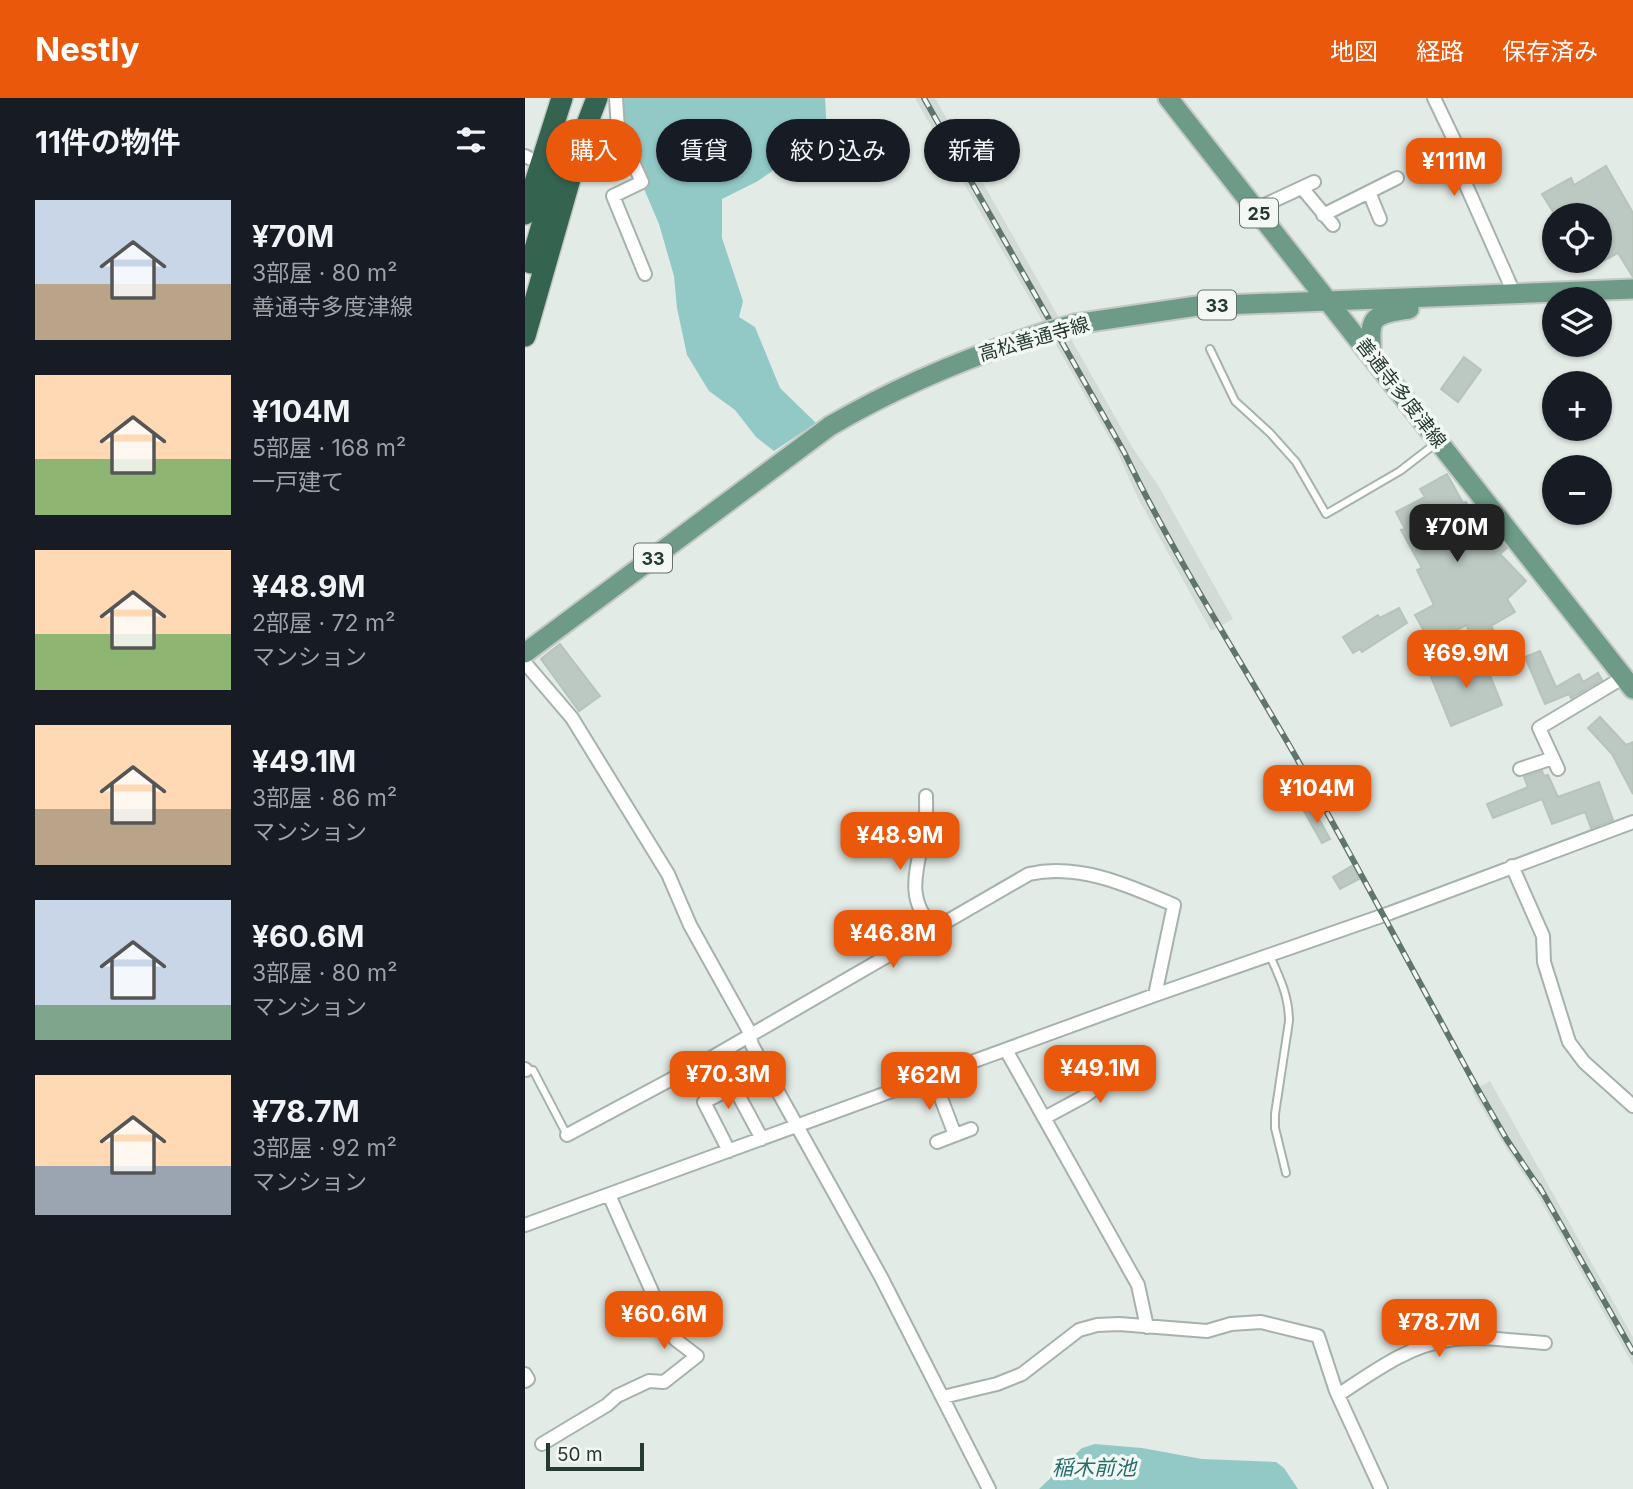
<!DOCTYPE html>
<html lang="ja">
<head>
<meta charset="utf-8">
<style>
  body { margin:0; font-family:Inter,"Noto Sans JP",sans-serif; background:#20242c; color:#f1f3f6; height:100vh; display:flex; flex-direction:column; font-size:26px; white-space:nowrap }
  * { box-sizing:border-box; margin:0 }
  p { font-size:23px; color:#9ea1a6 }
  .icon { flex:none; width:38px; height:38px; fill:none; stroke:currentColor; stroke-width:2; stroke-linecap:round; stroke-linejoin:round }
  .map { position:relative; flex:1; overflow:hidden }
  .sheet { display:flex; flex-direction:column; background:#171b24; width:525px }
  .sheet>* { flex:none }
  .guide { position:absolute; left:21px; top:21px; width:665px; height:63px; display:flex; gap:14px }
  .buttons { position:absolute; left:1017px; top:105px; display:grid; gap:14px }
  .buttons a { display:grid; place-items:center; width:70px; height:70px; border-radius:50%; background:#171b24; box-shadow:0 2px 5px #0004; font-size:35px }
  .scale { position:absolute; left:21px; bottom:18px; width:98px; box-sizing:border-box; padding-left:7px; border:4px solid #253a31; border-top:0; font-size:19px; line-height:24px; white-space:nowrap; color:#253a31; -webkit-text-stroke:5px #f3f8f5; paint-order:stroke }
  .price { position:absolute; translate:-50% -60px; padding:0 16px; border-radius:14px; background:#ea580c; color:#fff; font-size:23px; line-height:46px; filter:drop-shadow(0 2px 4px #0008) }
  .price::after { content:''; position:absolute; left:50%; top:42px; width:21px; height:16px; margin-left:-10px; background:inherit; clip-path:polygon(0 0,100% 0,50% 100%) }
  .price.on { background:#222; color:#fff }
  ul { padding:0; list-style:none }
  li { display:flex; align-items:center; gap:21px; height:175px; padding:0 35px }
  li span { display:grid; place-items:center; flex:none; width:196px; height:140px; border-radius:0px; color:#555 }
  li>.icon { margin-inline-start:auto }
  span .icon { width:84px; height:84px; fill:#fffc; stroke-width:1 }
  li b { font-size:30px }
  h2 { display:flex; justify-content:space-between; align-items:center; height:84px; padding:0 35px; font-size:30px }
  .tag { padding:0 24px; border-radius:32px; background:#171b24; box-shadow:0 2px 5px #0004; font-size:24px; line-height:63px }
  .tag.on { background:#ea580c; color:#fff }
  header { display:flex; align-items:center; gap:42px; box-sizing:border-box; height:98px; padding:0 35px; background:#ea580c; color:#fff }
  header strong { font-size:33px }
  nav { display:flex; gap:38px; margin-inline-start:auto; font-size:24px }
  main { display:flex; flex:1; min-height:0 }
  .map>svg:first-child { display:block }
  .built { fill:#d2dbd5 }
  .water { fill:#92c9c7 }
  .building { fill:#bcc8c2; stroke:#b6c4bc; stroke-width:2 }
  .lines { fill:none; stroke-linecap:round; stroke-linejoin:round }
  .lane-casing { stroke:#a6b2ac; stroke-width:10 }
  .street-casing { stroke:#a6b2ac; stroke-width:16 }
  .primary-casing { stroke:#c2c8c5; stroke-width:23 }
  .highway-casing { stroke:#c2c8c5; stroke-width:24 }
  .lane { stroke:#fff; stroke-width:6 }
  .street { stroke:#fff; stroke-width:12 }
  .primary { stroke:#6d9b87; stroke-width:19 }
  .highway { stroke:#346350; stroke-width:21 }
  .rail-casing { stroke:#60766c; stroke-width:6 }
  .rail { stroke:#f3f8f5; stroke-width:3.5; stroke-dasharray:10; stroke-linecap:butt }
  .primary-bridge-casing { stroke:#c2c8c5; stroke-width:23; stroke-linecap:butt }
  .primary-bridge { stroke:#6d9b87; stroke-width:19 }
  .labels { text-anchor:middle; dominant-baseline:central; stroke-width:7; stroke-linejoin:round; paint-order:stroke }
  .shield { fill:#f3f8f5; stroke:#63736c; stroke-width:2 }
  .shield-label { font-size:18px; font-weight:bold; fill:#253a31 }
  .street-label { font-size:19px; fill:#253a31; stroke:#f3f8f5 }
  .water-label { font-size:21px; font-style:italic; fill:#266f6d; stroke:#f3f8f5 }
</style>
</head>
<body>
<header>
<strong>Nestly</strong>
<nav><a>地図</a><a>経路</a><a>保存済み</a></nav>
</header>
<main>
<section class="sheet">
<h2>11件の物件<svg class="icon" aria-label="filters" viewBox="0 0 24 24"><path d="M4 7h16M4 17h16"/><circle cx="9" cy="7" r="2"/><circle cx="15" cy="17" r="2"/></svg></h2>
<ul>
<li><span style="background:linear-gradient(#c9d6e8 60%,#b9a48a 0)"><svg class="icon" aria-label="home" viewBox="0 0 24 24"><path d="M3 11l9-7 9 7M6 9v11h12V9"/></svg></span><div><b>¥70M</b><p>3部屋 · 80 m²</p><p>善通寺多度津線</p></div></li>
<li><span style="background:linear-gradient(#ffd9b3 60%,#8fb573 0)"><svg class="icon" aria-label="home" viewBox="0 0 24 24"><path d="M3 11l9-7 9 7M6 9v11h12V9"/></svg></span><div><b>¥104M</b><p>5部屋 · 168 m²</p><p>一戸建て</p></div></li>
<li><span style="background:linear-gradient(#ffd9b3 60%,#8fb573 0)"><svg class="icon" aria-label="home" viewBox="0 0 24 24"><path d="M3 11l9-7 9 7M6 9v11h12V9"/></svg></span><div><b>¥48.9M</b><p>2部屋 · 72 m²</p><p>マンション</p></div></li>
<li><span style="background:linear-gradient(#ffd9b3 60%,#b9a48a 0)"><svg class="icon" aria-label="home" viewBox="0 0 24 24"><path d="M3 11l9-7 9 7M6 9v11h12V9"/></svg></span><div><b>¥49.1M</b><p>3部屋 · 86 m²</p><p>マンション</p></div></li>
<li><span style="background:linear-gradient(#c9d6e8 75%,#7fa58c 0)"><svg class="icon" aria-label="home" viewBox="0 0 24 24"><path d="M3 11l9-7 9 7M6 9v11h12V9"/></svg></span><div><b>¥60.6M</b><p>3部屋 · 80 m²</p><p>マンション</p></div></li>
<li><span style="background:linear-gradient(#ffd9b3 65%,#9aa5b1 0)"><svg class="icon" aria-label="home" viewBox="0 0 24 24"><path d="M3 11l9-7 9 7M6 9v11h12V9"/></svg></span><div><b>¥78.7M</b><p>3部屋 · 92 m²</p><p>マンション</p></div></li>
</ul>
</section>
<div class="map">
<svg width="1108" height="1391" viewBox="0 0 1108 1391">
  <rect width="100%" height="100%" fill="#e3ebe6"/>
  <path class="built" d="M390,0H410L607,349L634,389L708,521L686,533L613,400L593,355Z
    M965,983L1108,1239V1267L1013,1098L979,1047L947,993Z"/>
  <path class="water" d="M98,0H300L302,34L233,83L197,101V140L218,203L214,219L230,229L255,290L291,325L249,353L231,339L210,312L184,293L162,257L152,210L149,178L134,126L93,30L95,3Z
    M570,1346L617,1350L677,1361L751,1364L759,1370L773,1391H514L557,1350Z"/>
  <path class="building" d="M1081,68L1108,115V179L1093,155L1074,165V117H1030L1017,96L1046,80L1049,87Z
    M939,259L956,272L933,304L916,291Z
    M922,376L938,405L941,404L957,439L967,431L982,450L975,456L1001,483L982,501L990,514L966,528L968,531L948,541L941,527L906,546L890,517L909,507L892,472L897,470L876,432L880,431L871,414L900,399L895,391Z
    M874,510L882,525L837,554L835,551L828,555L818,539L853,517L855,520Z
    M35,546L75,598L54,613L16,561Z
    M1015,553L1031,589L1054,576L1058,584L1073,575L1077,582L1046,600L1044,596L1020,606L1000,559Z
    M956,555L977,607L926,628L905,576Z
    M1075,619L1101,647L1108,644V696L1087,656L1063,630Z
    M1017,673L1019,678L1023,677L1033,699L1074,684L1088,722L1066,730L1060,714L1027,726L1017,701L968,720L962,706L1003,689L999,679Z
    M787,708L805,741L797,745L779,713Z
    M827,768L834,781L815,791L808,779Z"/>
  <g class="lines">
    <g class="lane-casing">
      <path id="lane" d="M685,251L710,303L745,335L771,364L801,416L875,373L910,346
        M745,858C755,880 764,899 764,923L750,1016V1030L761,1075
        M1,972H8L42,1037"/>
    </g>
    <g class="street-casing">
      <path id="street" d="M91,0L93,31L117,84L88,98L120,176
        M909,0L943,71L941,87L985,186
        M0,58L4,60
        M777,90L808,127
        M844,94L855,121
        M731,111L789,84
        M798,117L872,80
        M0,565L47,620L143,776L165,827L224,933L227,947L356,1179L464,1391
        M995,671L1028,660
        M1033,671L1014,630L1099,579
        M401,698C401,710 402,724 399,736C392,770 379,804 410,829
        M987,768L1018,838L1019,864L1044,944L1059,964L1108,1008
        M481,952L613,1187L622,1229
        M0,971L1,972
        M408,979L430,1037
        M519,1020L560,998L599,970L620,966
        M42,1037L186,960L504,776C554,765 603,787 649,807L630,897
        M412,1044L446,1031
        M204,1053L179,1004L209,989L237,1041
        M0,1127L630,897L865,815L1108,724
        M0,1276L3,1281L0,1283
        M813,1297C847,1275 882,1248 923,1242C954,1237 988,1243 1020,1245
        M418,1299L472,1286L497,1276L554,1232L572,1227L594,1226L682,1233L706,1226L736,1224L793,1238L811,1293L856,1391
        M17,1346L82,1307L92,1298L124,1283L139,1284L172,1258L151,1242L144,1232L84,1097"/>
    </g>
    <g class="primary-casing">
      <path id="primary" d="M643,0L1108,591
        M550,226L672,208L1108,191
        M847,259C844,221 844,216 884,211
        M0,555L305,328C373,288 445,258 521,234"/>
    </g>
    <g class="highway-casing">
      <path id="highway" d="M0,116L37,0
        M6,165L31,78
        M0,238L57,39L72,0"/>
    </g>
    <use href="#lane" class="lane"/>
    <use href="#street" class="street"/>
    <use href="#primary" class="primary"/>
    <use href="#highway" class="highway"/>
    <g class="rail-casing">
      <path id="rail" d="M399,0L599,354C650,460 713,558 771,659C833,769 892,880 952,990L982,1042L1017,1094
        M1014,1088L1108,1254"/>
    </g>
    <use href="#rail" class="rail"/>
    <g class="primary-bridge-casing">
      <path id="primary-bridge" d="M521,234L550,226"/>
    </g>
    <use href="#primary-bridge" class="primary-bridge"/>
  </g>
  <g class="labels">
    <g class="shield">
      <rect x="715" y="100.5" width="38" height="29" rx="5"/>
      <rect x="673" y="192.5" width="38" height="29" rx="5"/>
      <rect x="109" y="445.5" width="38" height="29" rx="5"/>
    </g>
    <g class="shield-label">
      <text x="734" y="115">25</text>
      <text x="692" y="207">33</text>
      <text x="128" y="460">33</text>
    </g>
    <g class="street-label">
      <text transform="translate(509 241) rotate(-16)">高松善通寺線</text>
      <text transform="translate(876 295) rotate(52)">善通寺多度津線</text>
    </g>
    <g class="water-label">
      <text x="569" y="1369">稲木前池</text>
    </g>
  </g>
</svg>
<div class="buttons">
<a><svg class="icon" aria-label="locate" viewBox="0 0 24 24"><circle cx="12" cy="12" r="6"/><path d="M12 2v4M12 18v4M2 12h4M18 12h4"/></svg></a>
<a><svg class="icon" aria-label="layers" viewBox="0 0 24 24"><path d="M12 4l9 5-9 5-9-5zM3 14l9 5 9-5"/></svg></a>
<a>+</a>
<a>−</a>
</div>
<div class="scale">50 m</div>
<b class="price" style="left:929px;top:100px">¥111M</b>
<b class="price on" style="left:932px;top:466px">¥70M</b>
<b class="price" style="left:941px;top:592px">¥69.9M</b>
<b class="price" style="left:792px;top:727px">¥104M</b>
<b class="price" style="left:375px;top:774px">¥48.9M</b>
<b class="price" style="left:368px;top:872px">¥46.8M</b>
<b class="price" style="left:575px;top:1007px">¥49.1M</b>
<b class="price" style="left:203px;top:1013px">¥70.3M</b>
<b class="price" style="left:404px;top:1014px">¥62M</b>
<b class="price" style="left:139px;top:1253px">¥60.6M</b>
<b class="price" style="left:914px;top:1261px">¥78.7M</b>
<div class="guide">
<a class="tag on">購入</a>
<a class="tag">賃貸</a>
<a class="tag">絞り込み</a>
<a class="tag">新着</a>
</div>
</div>
</main>
</body>
</html>
